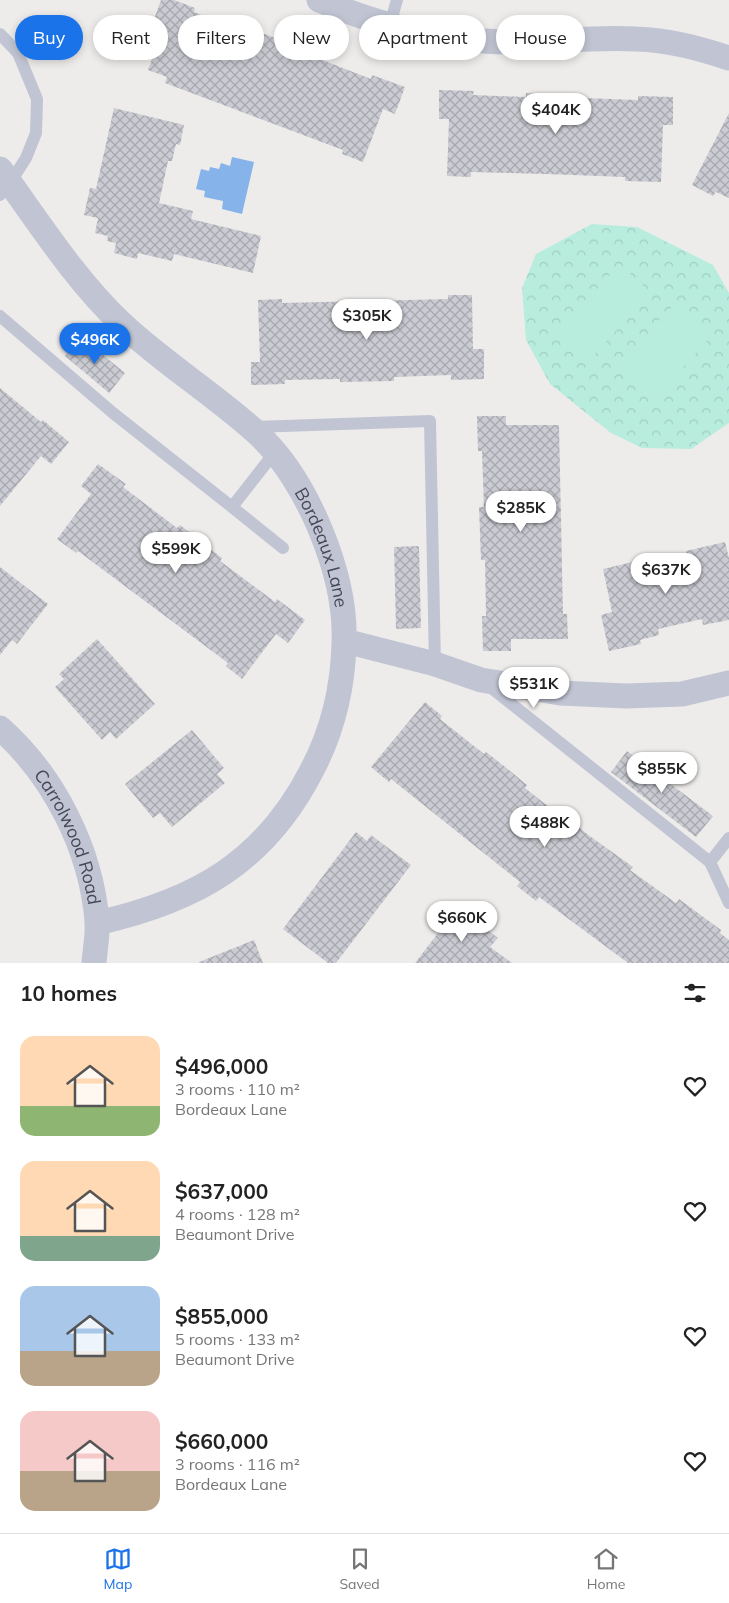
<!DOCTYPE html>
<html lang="en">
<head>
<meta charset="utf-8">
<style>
  body { margin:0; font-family:Mulish,sans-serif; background:#f6f6f6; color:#222; height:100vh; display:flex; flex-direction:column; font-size:19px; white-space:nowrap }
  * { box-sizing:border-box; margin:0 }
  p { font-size:16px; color:#767676 }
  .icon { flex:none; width:28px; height:28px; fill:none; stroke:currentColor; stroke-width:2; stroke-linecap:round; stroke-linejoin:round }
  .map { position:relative; height:963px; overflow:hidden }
  .sheet { display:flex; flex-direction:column; background:#fff; flex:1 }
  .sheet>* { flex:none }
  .hud { position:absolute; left:15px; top:15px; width:700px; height:45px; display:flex; gap:10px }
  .price { position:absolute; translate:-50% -42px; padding:0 11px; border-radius:18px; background:#fff; color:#222; font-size:16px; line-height:32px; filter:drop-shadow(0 1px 2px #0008) }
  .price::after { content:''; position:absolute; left:50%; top:30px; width:15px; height:11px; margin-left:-8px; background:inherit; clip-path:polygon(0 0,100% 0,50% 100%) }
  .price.current { background:#1a73e8; color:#fff }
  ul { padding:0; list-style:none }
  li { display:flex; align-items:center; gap:15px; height:125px; padding:0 20px }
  li span { display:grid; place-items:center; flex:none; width:140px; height:100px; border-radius:15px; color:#555 }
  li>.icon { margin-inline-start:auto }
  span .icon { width:60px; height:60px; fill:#fffc; stroke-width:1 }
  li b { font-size:21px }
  h2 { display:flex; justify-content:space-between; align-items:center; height:60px; padding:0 20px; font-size:21px }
  .tag { padding:0 18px; border-radius:22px; background:#fff; box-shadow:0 2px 8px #0003; font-size:18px; line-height:45px }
  .tag.current { background:#1a73e8; color:#fff }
  .dock { display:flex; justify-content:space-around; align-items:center; height:70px; border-top:1px solid #e0e0e0; background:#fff; font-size:14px; color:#767676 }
  .dock a { display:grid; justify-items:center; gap:2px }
  .dock .current { color:#1a73e8 }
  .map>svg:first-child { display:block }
  .park { fill:url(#park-crowns) }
  .pitch { fill:#b8edde }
  .water { fill:#86b3e9 }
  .building { fill:url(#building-cross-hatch) }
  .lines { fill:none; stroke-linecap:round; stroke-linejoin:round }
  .service { stroke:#c1c5d3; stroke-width:12 }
  .minor { stroke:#c1c5d3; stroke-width:25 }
  .labels { text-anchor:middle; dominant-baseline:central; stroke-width:4; stroke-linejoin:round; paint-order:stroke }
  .street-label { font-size:18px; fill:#444858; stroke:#fff }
</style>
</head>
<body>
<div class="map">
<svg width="729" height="963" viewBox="0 0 729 963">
  <defs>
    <pattern id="park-crowns" width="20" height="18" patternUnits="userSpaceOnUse" patternTransform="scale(1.25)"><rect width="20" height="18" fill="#b8edde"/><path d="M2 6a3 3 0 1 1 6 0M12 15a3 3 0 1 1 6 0" fill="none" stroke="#9fcdc1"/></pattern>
    <pattern id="building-cross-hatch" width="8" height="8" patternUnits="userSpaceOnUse" patternTransform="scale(1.25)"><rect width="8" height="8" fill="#cbccd3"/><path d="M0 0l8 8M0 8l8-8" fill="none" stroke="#a6a8ae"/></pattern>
  </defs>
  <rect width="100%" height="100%" fill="#eeeceb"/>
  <path class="park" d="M592,224L637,227L713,265L729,293V423L691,449L642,448L611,433L550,384L526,340L522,288L536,254Z"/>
  <path class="pitch" d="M620,264L651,293L589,360L558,332Z
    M676,302L712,335L655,398L619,365Z"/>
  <path class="water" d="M232,157L254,162L242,214L222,209L223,201L204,197L205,191L196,189L201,169L209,171L210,167L219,169L221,163L230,166Z"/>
  <path class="building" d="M161,0H174L195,8L194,12L227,25L257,36L259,32L308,50L307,54L371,79L372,75L405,87L395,114L383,109L363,162L342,154L343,150L165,83L167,77L148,70L164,27L153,22Z
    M439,90L474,91L473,95L526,97V93L582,94V98L638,100V96L673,97V125H663L661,182L625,181V177L546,174L471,172V177L447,176L449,119H439Z
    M114,108L184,125L180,145L176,144L172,161H168L159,203L193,211L191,219L261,236L253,273L174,254L172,261L138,253L137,259L114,253L116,243L107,241L108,236L95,233L98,218L84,215L90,188L96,189Z
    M729,113V198L716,192L713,196L692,185Z
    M448,295H472L473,349H484V379L451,380V375L394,377V381L340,382V379L285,380V384L251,385V362H260L258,300L282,299V303L448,299Z
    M81,337L125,373L109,393L65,356Z
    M0,388L41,422L43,420L69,442L51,464L41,456L0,506Z
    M477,416H506V425H559L563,614H567L568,639H511V651H483L482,616H486L485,560H481L479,507H484L482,451H478Z
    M98,464L126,484L123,487L177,528L180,525L198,539L222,558L220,561L275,602L277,599L305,620L288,643L276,634L242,679L226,666L228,663L98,566L78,551L76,553L57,539L91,494L81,486Z
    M725,542L729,558V620L703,625L702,619L658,629L659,635L640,640L641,644L609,651L601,615L612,612L603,569L641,560L643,567L662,563L687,557L686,551Z
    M419,546L421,628L396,629L394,547Z
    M0,567L48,604L17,644L12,640L0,655Z
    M97,639L155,704L116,739L110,732L102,740L55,687L64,679L59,674Z
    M425,702L442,716L440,719L484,754L486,752L504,766L527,785L525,788L569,823L571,820L587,834L633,867L630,870L676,903L679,899L721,930L720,933L729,940V963H628L539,897L536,901L517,886L520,882L391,779L389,782L371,767Z
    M192,730L224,768L217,774L225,783L172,827L160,813L153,818L125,784Z
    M627,751L713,816L696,837L611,772Z
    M356,832L367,841L371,835L411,865L336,963H328L283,929Z
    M458,907L498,938L490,947L512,963H415Z
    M254,940L263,963H199V962Z"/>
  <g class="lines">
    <path class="service" d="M390,24L397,0
      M0,34L18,53L37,99L36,133L26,158L10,183L0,195
      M0,316L113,413L232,507L275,452
      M252,427L430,421L435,664
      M232,507L283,548
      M489,686L710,862L729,838
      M710,862L729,903"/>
    <g class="minor">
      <path d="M319,0C370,22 428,37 484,41C535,45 586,36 636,39C669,40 698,48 729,58"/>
      <path id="s1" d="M0,169C38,221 75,280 122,324C165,364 214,394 257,433C307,479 347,575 344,643C343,687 332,732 312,770C265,862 196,901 97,923"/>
      <path d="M345,641L435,664L481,680L560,693L626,696L682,694L729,683"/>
      <path id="s2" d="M0,728C54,776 91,849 97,921C98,935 95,949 94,963"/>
    </g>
  </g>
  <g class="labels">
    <g class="street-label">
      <text stroke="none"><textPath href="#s1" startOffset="505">Bordeaux Lane</textPath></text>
      <text stroke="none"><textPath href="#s2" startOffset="131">Carrolwood Road</textPath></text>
    </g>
  </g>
</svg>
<b class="price" style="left:556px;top:135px">$404K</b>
<b class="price" style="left:367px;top:341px">$305K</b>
<b class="price current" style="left:95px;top:365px">$496K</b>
<b class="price" style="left:521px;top:533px">$285K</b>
<b class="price" style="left:176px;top:574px">$599K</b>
<b class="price" style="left:666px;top:595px">$637K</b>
<b class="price" style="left:534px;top:709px">$531K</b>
<b class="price" style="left:662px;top:794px">$855K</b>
<b class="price" style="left:545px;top:848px">$488K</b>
<b class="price" style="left:462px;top:943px">$660K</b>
<div class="hud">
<a class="tag current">Buy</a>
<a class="tag">Rent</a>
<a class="tag">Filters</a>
<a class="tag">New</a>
<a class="tag">Apartment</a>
<a class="tag">House</a>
</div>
</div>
<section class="sheet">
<h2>10 homes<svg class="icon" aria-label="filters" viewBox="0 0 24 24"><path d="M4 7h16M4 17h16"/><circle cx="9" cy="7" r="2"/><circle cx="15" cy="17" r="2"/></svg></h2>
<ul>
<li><span style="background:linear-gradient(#ffd9b3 70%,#8fb573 0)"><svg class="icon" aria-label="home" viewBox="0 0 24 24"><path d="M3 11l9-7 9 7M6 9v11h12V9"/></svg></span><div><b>$496,000</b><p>3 rooms · 110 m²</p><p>Bordeaux Lane</p></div><svg class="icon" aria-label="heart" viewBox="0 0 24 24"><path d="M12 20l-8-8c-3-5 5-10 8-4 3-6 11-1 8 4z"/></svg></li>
<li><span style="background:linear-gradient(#ffd9b3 75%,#7fa58c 0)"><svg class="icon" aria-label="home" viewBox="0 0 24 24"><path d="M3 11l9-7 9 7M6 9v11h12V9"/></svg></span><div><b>$637,000</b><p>4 rooms · 128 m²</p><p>Beaumont Drive</p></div><svg class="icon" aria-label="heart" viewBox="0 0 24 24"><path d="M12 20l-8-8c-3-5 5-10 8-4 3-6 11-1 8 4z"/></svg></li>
<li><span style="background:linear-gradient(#a9c7e8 65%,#b9a48a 0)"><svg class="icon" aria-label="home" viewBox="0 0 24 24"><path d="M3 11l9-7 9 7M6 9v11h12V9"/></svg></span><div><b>$855,000</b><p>5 rooms · 133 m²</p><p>Beaumont Drive</p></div><svg class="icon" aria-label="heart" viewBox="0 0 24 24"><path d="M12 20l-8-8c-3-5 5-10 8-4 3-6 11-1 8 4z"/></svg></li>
<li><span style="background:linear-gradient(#f6c9c9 60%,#b9a48a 0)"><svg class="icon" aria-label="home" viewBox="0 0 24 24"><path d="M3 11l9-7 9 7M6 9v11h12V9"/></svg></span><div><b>$660,000</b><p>3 rooms · 116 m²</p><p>Bordeaux Lane</p></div><svg class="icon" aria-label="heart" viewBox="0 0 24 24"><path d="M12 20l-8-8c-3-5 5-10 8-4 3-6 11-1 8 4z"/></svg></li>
</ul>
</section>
<nav class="dock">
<a class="current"><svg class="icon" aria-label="map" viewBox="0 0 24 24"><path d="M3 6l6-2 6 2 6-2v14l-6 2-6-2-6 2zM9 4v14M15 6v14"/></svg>Map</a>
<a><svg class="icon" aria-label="saved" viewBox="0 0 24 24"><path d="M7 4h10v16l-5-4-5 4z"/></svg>Saved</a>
<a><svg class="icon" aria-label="home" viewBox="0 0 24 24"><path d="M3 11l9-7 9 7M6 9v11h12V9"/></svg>Home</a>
</nav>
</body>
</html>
